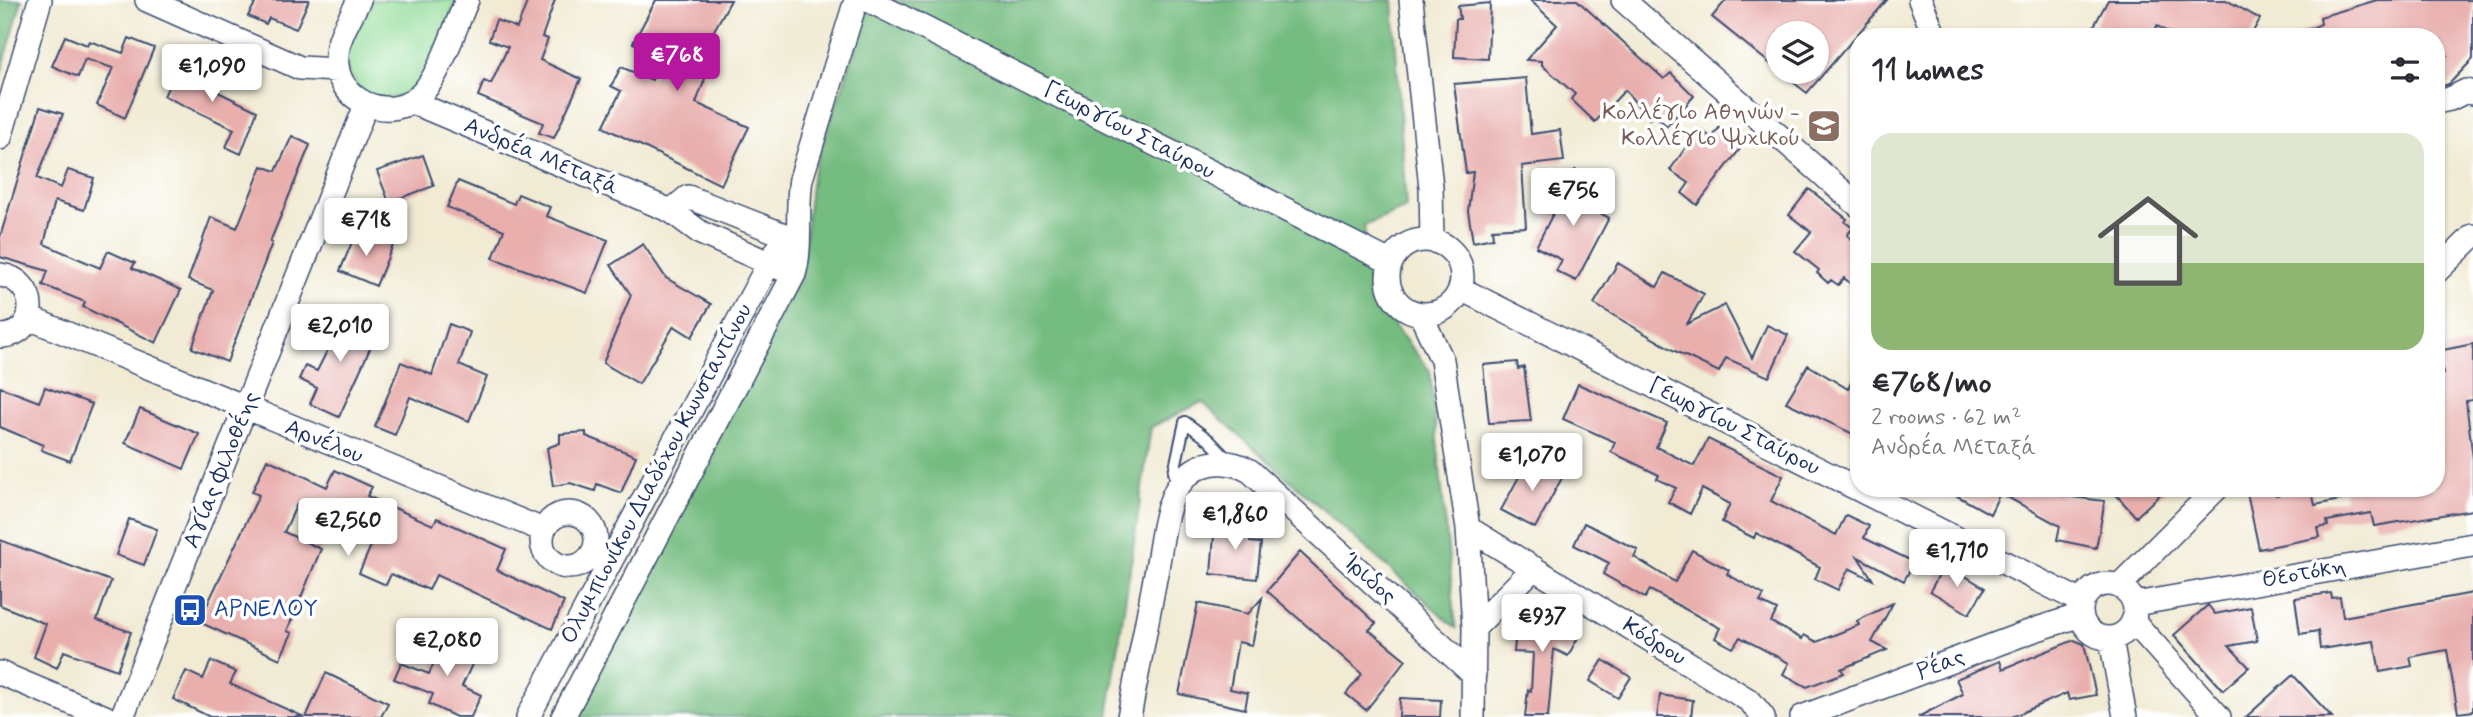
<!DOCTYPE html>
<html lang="en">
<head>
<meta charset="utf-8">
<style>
  body { margin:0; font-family:Mynerve,sans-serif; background:#f2f2f3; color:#2b2b33; height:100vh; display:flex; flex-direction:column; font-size:26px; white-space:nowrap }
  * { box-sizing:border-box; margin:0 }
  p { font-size:23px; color:#7c7c81 }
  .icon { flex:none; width:38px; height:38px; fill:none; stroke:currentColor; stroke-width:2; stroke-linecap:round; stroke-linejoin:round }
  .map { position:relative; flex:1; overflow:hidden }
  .details { position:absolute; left:1850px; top:28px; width:595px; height:469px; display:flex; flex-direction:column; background:#fff; border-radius:28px; box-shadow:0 2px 5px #0004 }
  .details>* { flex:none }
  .tools { position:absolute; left:1766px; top:21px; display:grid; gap:14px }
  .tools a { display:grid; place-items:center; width:63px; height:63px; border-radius:50%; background:#fff; box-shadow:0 2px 5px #0004; font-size:35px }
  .price { position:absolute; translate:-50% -60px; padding:0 16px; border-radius:7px; background:#fff; color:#222; font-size:23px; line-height:46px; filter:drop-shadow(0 2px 4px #0008) }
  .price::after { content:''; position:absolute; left:50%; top:42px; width:21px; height:16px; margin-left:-10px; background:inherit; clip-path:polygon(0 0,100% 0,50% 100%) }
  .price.current { background:#b5179e; color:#fff }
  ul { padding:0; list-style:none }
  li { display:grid; align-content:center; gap:14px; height:371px; padding:0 21px }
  li span { display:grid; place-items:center; height:217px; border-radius:21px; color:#555 }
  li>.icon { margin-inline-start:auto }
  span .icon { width:126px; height:126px; fill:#fffc; stroke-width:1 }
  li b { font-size:30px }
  h2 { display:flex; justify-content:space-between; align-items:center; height:84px; padding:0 21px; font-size:30px }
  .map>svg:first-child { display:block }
  .green { fill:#91dc98; stroke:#56867b; stroke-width:2 }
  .forest { fill:#74bc80; stroke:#48766f; stroke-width:2 }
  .building { fill:#e8afad }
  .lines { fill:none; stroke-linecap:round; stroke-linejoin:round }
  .service-casing { stroke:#3b4b70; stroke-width:14 }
  .minor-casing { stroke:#3b4b70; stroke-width:26 }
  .service { stroke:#fff; stroke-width:10 }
  .minor { stroke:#fff; stroke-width:23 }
  .labels { text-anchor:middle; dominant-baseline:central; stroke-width:7; stroke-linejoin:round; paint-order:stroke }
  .education-label { font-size:23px; fill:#785e54; stroke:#fff; text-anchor:end }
  .street-label { font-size:23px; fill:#1b2f5e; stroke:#fff }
  .transit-label { font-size:23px; fill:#164399; stroke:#fff; text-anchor:start }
</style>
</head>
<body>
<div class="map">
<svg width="2473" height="717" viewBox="0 0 2473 717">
  <rect width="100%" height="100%" fill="#fff"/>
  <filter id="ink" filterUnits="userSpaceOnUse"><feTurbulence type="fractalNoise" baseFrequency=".0143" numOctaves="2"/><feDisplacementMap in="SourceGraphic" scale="14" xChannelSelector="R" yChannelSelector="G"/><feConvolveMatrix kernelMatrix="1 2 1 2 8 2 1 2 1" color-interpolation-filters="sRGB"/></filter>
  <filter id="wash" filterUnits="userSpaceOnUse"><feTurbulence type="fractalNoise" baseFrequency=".00686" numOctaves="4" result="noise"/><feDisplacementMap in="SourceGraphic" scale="28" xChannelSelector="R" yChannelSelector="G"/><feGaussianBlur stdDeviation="1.57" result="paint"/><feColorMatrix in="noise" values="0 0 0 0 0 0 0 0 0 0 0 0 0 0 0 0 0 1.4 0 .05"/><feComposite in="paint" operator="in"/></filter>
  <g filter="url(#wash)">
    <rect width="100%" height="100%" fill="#f1ebd4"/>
    <path class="green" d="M370,0H457C449,18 429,72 418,84C396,109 354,100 347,66C342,45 361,18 370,0Z"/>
    <path class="forest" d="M0,0H22L0,77Z
      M872,0H1393L1406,208L1364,226L1372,298L1430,371L1456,628L1202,402L1151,427L1108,717H576L801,275L812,176Z"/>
    <g id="blocks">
      <path class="building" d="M257,0H309L296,29L269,18L266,24L248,16Z
        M528,0H555L542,37L548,39L540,60L581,79L554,138L539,133L543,123L478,96L484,81L491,84L508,47L489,40L496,20L517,28Z
        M656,0H731L692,70L706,76L696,103L749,127L721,185L603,127L621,91L611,86L621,67L652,80L662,55L633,43Z
        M1530,0H1577L1664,79L1671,73L1694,96L1667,126L1654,115L1649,119L1625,90L1595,122L1571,99L1575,94L1542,65V61L1526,60L1557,25Z
        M1726,0H1887L1807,93L1780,72H1816V33H1778V70L1712,17Z
        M2108,0H2226L2260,19L2250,37H2176L2157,26L2151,37H2088Z
        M2377,0H2473V59L2449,84L2436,88V65L2447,55L2436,45V37H2291L2321,24L2320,17Z
        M1490,3L1488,59L1454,57L1456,19H1460L1458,6Z
        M65,36L87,45L89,41L123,53L129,38L154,48L125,118L97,105L113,68L85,59L78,77L52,66Z
        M179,64L214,80L210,88L257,111L241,154L226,147L234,129L164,96Z
        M1526,78L1531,134L1560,130L1564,161L1522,166L1526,227L1492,229L1493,238L1473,242L1468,211L1473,172L1466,173L1454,84Z
        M40,107L63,114L37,178L61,188L68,170L94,178L84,210L55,201L44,244L100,268L108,251L135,263L132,268L181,290L156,343L83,307L85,302L43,285L48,271L0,257V237Z
        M1719,128L1743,145L1697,205L1682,193L1689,183L1670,170L1699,129L1712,138Z
        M292,136L310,145L270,242L272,243L227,362L192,348L213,290L188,280L211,217L237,228L262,166L276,171Z
        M423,155L434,186L389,202L377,171Z
        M1575,170L1596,180L1584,204L1609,218L1576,281L1556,271L1562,260L1536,247Z
        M458,181L514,204L518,194L550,207L546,216L608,240L587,293L493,258L504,230L447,207Z
        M1809,189L1847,219L1845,222L1853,228L1847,235L1858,245V290L1844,278L1838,285L1831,280L1828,283L1817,273L1819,270L1795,251L1811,232L1789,215Z
        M357,230L393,245L376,286L340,271Z
        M643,244L666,278L711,304L692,337L674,326L639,384L603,363L631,295L611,265Z
        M1618,263L1657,287L1665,273L1704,294L1687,324L1725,305L1752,358L1767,325L1788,335L1769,377L1726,358L1719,372L1675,351L1594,304Z
        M336,312L378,331L339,417L310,404L317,388L299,379L305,366L317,371L334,337L326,333Z
        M449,324L470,332L459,365L487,377L469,421L410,397L395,435L375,427L401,362L432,375Z
        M2473,344V400L2466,401L2473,459V510L2374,526L2371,513L2327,521L2328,526L2318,528L2320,537L2259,549L2247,493L2275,488L2276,495L2311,488L2315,505L2345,499L2344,488H2436V376L2443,374L2438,351Z
        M1517,362L1518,369L1524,367L1531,421L1489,423L1483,365Z
        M1808,365L1848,389L1858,369V424L1853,434L1786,402Z
        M1578,384L1667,423L1656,447L1694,466L1708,439L1783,476L1771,501L1836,535L1846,515L1869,526L1864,538L1914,562L1904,581L1858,557L1873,580L1849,568L1838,590L1815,579L1820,567L1756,533L1754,538L1722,522L1730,504L1702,489L1690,514L1668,502L1676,488L1657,479L1659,475L1611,452L1615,442L1563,419Z
        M0,387L39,402L45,387L92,404L70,461L41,450L43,445L0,427Z
        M140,409L199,434L184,469L125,443Z
        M586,432V436L636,456L621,493L597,484L595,491L570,483L553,486L547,448L560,443V434Z
        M1534,449L1537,474L1541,465L1563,476L1535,528L1501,510Z
        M267,459L327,487L335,470L372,487L367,496L433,525L437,518L506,549L497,570L564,602L552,629L436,575L429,590L391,574L386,585L359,573L374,539L297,504L284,532L321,549L287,631L292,633L280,659L199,622L259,495L252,492Z
        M1943,488H2050L2064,496L2105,501L2096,548L2057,540L2060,526L2000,493L1990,514Z
        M2110,488H2167L2136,517Z
        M129,519L157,529L144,565L116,555Z
        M1215,522L1252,526L1250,542L1261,543L1257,579L1211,574Z
        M1584,523L1638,550L1634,557L1675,582L1692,550L1729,570L1727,574L1764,595L1760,602L1777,610L1771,622L1802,639L1804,635L1817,642L1829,637L1859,625L1857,621L1893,603L1872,642L1887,650L1841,669L1844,673L1807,687L1783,674L1789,663L1740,637L1733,648L1715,638L1720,628L1650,590L1645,598L1603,574L1609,563L1574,545Z
        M0,540L111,581L97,620L131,632L117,670L64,651L57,668L34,657L46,624L0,605Z
        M1300,552L1376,623L1369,630L1406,660L1366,710L1346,694L1362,674L1267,591Z
        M1945,564L1985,588L1969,614L1930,591Z
        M2331,593L2332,598L2340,597L2343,617L2473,593V711L2458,713L2447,650L2410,657L2412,666L2380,672L2374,641L2320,649L2318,631L2300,634L2295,598Z
        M1262,598L1252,645L1238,642L1230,689L1248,693L1245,709L1179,694L1198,603L1248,614Z
        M2208,605L2215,614L2251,607L2257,641L2229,646L2249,667L2223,690L2174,635Z
        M1540,609L1581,632L1568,656L1554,649L1548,717H1525L1528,690L1531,691L1533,653L1514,652L1517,622L1525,612Z
        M448,632L480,647L462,686L481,695L471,717H456L429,704L433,694L394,679L401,663L429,674Z
        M2074,640L2084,644L2096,695L2069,700L2067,693L2012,717H1918L1963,694L1956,679L2000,661L2003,669Z
        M1603,660L1631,677L1618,698L1590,681Z
        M211,661L236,672L230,684L304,717H210L173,699L186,671L203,679Z
        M326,673L388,703L381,717H306Z
        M2293,675L2332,717H2246Z
        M1660,695L1693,700L1691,717H1657Z
        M1400,698L1441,700L1440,717H1399Z"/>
    </g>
  </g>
  <g filter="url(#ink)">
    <use href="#blocks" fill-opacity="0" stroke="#3b4b70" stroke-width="2"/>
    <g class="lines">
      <g class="service-casing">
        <path id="service" d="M1178,485L1174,472L1185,422L1209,440L1229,461"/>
      </g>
      <g class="minor-casing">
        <path id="minor" d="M147,0L300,68L338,70
          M359,0C351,17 338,36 337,55C332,101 392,127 423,92C442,71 455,26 467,0
          M868,0L1390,262
          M1411,0L1431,187L1432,240
          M1623,0L1858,205
          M1920,0L1935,37
          M412,102L671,211L701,233L782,269
          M2436,102L2450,99L2466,91L2473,93
          M0,138L40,0
          M671,211L688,197L797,240
          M1388 277a37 37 0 1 1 74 0a37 37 0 1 1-74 0Z
          M2436,272L2473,236
          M0,275C39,279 41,336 0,336
          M1461,289L2082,602
          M1421,315L1442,360L1468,528L1474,628L1473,717
          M29,318L543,530
          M542 540a27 27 0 1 1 54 0a27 27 0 1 1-54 0Z
          M1468,528L1750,701L1763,717
          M2081 611a27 27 0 1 1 54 0a27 27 0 1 1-54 0Z
          M2119,586L2217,488
          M2135,604L2473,545
          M2134,622L2219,717
          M1474,628L1534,568
          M2111,639L2125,717
          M0,673L105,717
          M122,717L366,105
          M528,717L769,263L778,249L797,240
          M563,717L794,274C802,248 796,209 801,179L856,0
          M1129,717C1138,667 1148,618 1157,568C1162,542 1164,508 1179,485C1196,460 1226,457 1250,471L1474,675
          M1802,717L2034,630L2081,615"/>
      </g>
      <use href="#service" class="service"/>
      <use href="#minor" class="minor"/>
    </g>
  </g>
  <defs>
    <g id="school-square" transform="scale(1.75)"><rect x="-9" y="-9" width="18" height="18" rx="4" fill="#8d6e63" stroke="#fff"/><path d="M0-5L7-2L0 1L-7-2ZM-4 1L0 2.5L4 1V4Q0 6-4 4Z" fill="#fff"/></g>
    <g id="bus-square" transform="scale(1.75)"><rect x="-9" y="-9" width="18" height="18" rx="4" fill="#1a4fb4" stroke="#fff"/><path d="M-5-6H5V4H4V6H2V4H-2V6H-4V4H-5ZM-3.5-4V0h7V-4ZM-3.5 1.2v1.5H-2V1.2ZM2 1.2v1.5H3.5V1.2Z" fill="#fff"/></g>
  </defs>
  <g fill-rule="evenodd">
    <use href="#school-square" x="1824" y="126"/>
    <use href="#bus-square" x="190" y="610"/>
  </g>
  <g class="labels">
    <g class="education-label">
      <text x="1800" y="113">Κολλέγιο Αθηνών -<tspan x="1800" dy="26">Κολλέγιο Ψυχικού</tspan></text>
    </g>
    <g class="street-label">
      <text transform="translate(1129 131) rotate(27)">Γεωργίου Σταύρου</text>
      <text transform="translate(541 157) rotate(23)">Ανδρέα Μεταξά</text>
      <text transform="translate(1734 427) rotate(27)">Γεωργίου Σταύρου</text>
      <text transform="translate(324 442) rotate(22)">Αρνέλου</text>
      <text transform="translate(222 470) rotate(-68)">Αγίας Φιλοθέης</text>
      <text transform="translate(657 474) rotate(-62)">Ολυμπιονίκου Διαδόχου Κωνσταντίνου</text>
      <text transform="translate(2304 574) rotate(-10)">Θεοτόκη</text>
      <text transform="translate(1369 579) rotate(42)">Ίριδος</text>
      <text transform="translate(1654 642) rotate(32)">Κόδρου</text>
      <text transform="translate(1941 665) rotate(-21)">Ρέας</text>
    </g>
    <g class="transit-label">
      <text x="214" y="610">ΑΡΝΕΛΟΥ</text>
    </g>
  </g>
</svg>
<div class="tools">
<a><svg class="icon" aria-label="layers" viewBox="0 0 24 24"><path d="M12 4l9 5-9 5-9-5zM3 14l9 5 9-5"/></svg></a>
</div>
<b class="price current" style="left:677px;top:93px">€768</b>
<b class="price" style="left:212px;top:104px">€1,090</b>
<b class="price" style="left:1573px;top:228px">€756</b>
<b class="price" style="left:366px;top:258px">€718</b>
<b class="price" style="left:340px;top:364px">€2,010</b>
<b class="price" style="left:1532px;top:493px">€1,070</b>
<b class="price" style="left:1235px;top:552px">€1,860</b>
<b class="price" style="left:348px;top:558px">€2,560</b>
<b class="price" style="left:1957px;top:589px">€1,710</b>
<b class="price" style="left:1542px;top:654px">€937</b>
<b class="price" style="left:447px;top:678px">€2,080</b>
<section class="details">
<h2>11 homes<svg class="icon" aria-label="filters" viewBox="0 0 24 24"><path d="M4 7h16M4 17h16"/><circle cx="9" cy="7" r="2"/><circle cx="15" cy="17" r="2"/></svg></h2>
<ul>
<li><span style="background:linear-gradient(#dfe7d0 60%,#8fb573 0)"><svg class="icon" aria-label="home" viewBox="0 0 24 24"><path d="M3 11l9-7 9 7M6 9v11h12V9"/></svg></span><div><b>€768/mo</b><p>2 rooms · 62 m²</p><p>Ανδρέα Μεταξά</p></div></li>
</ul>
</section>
</div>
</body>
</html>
